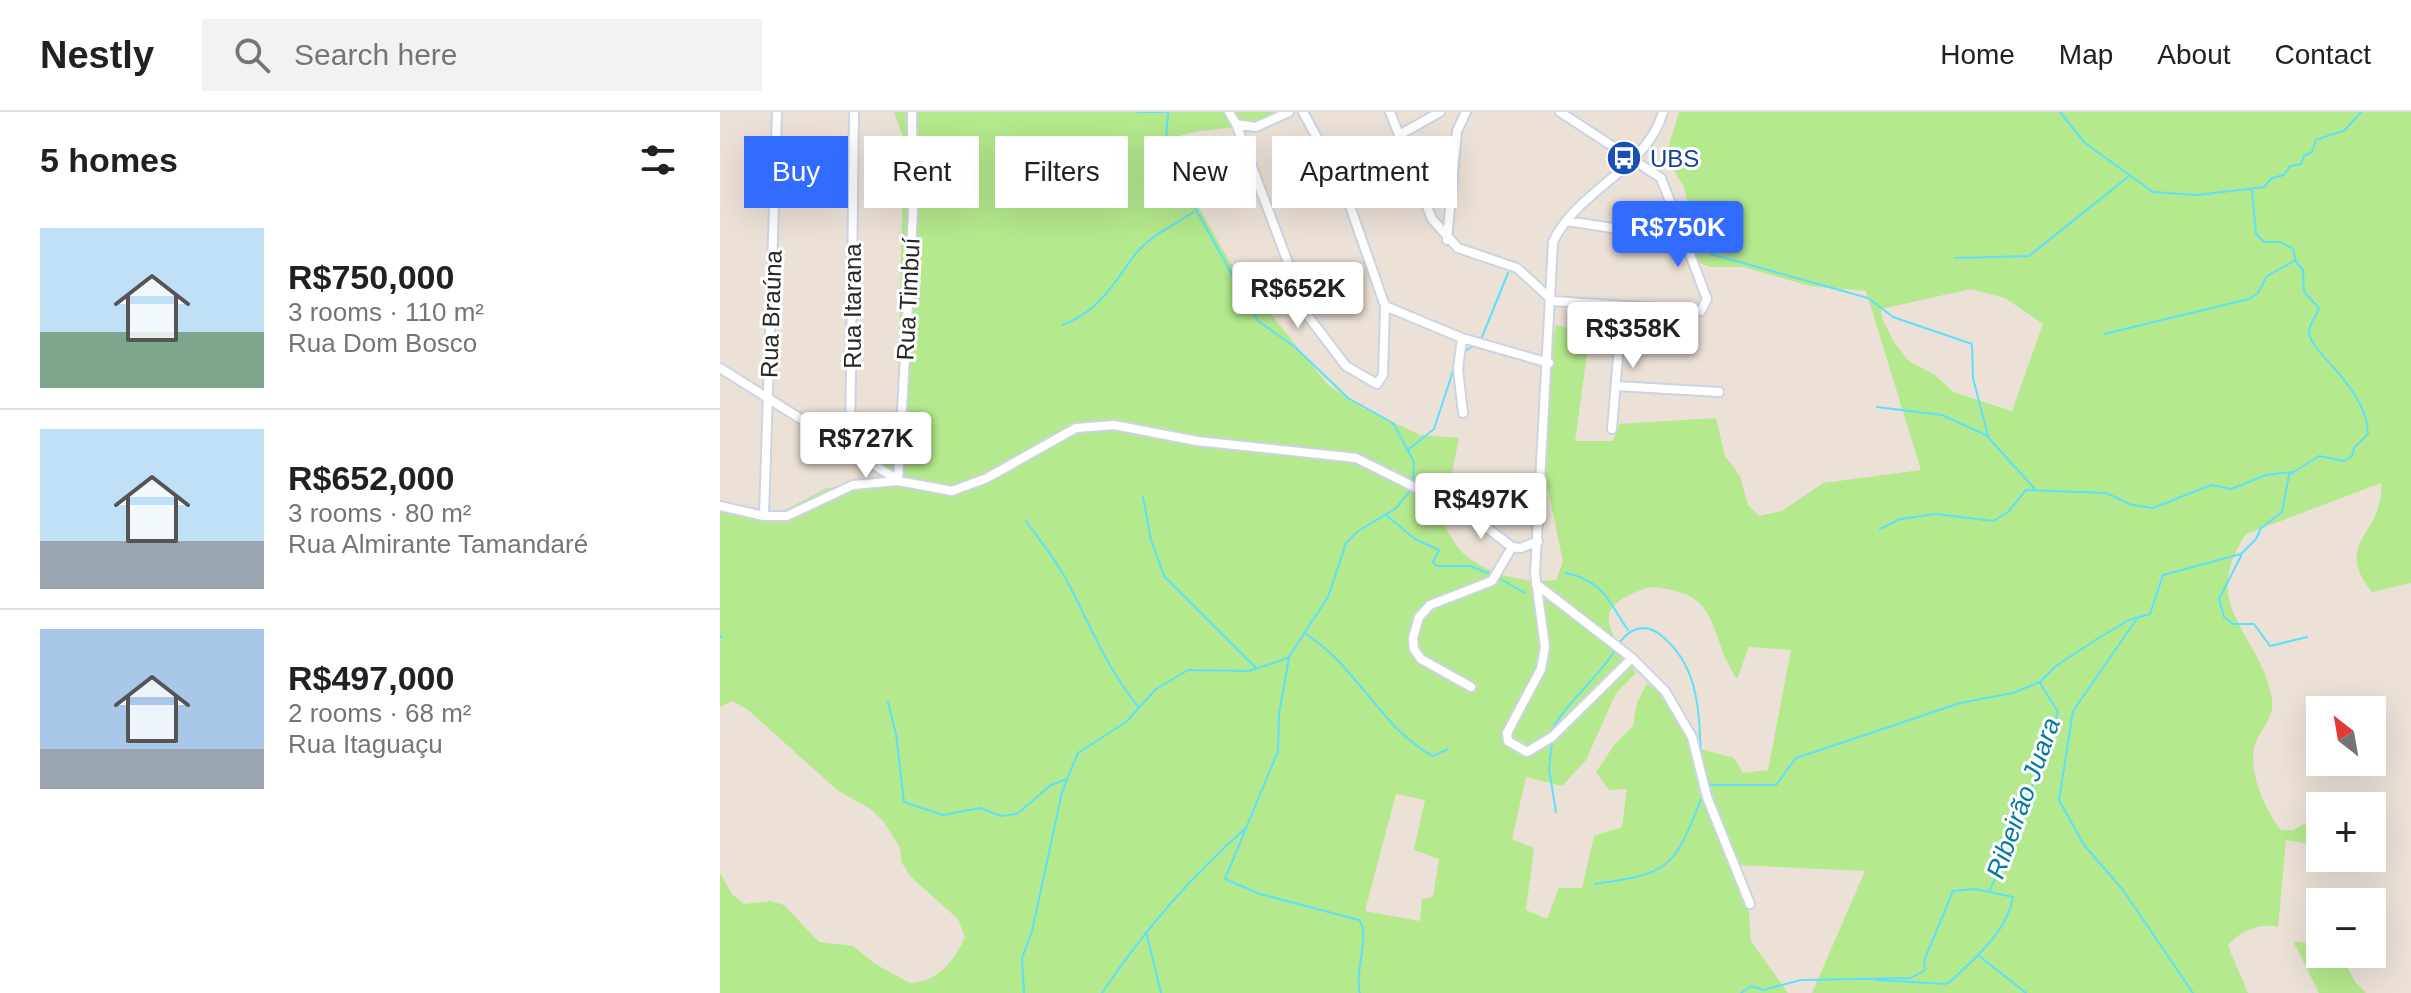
<!DOCTYPE html>
<html lang="en">
<head>
<meta charset="utf-8">
<style>
  body { margin:0; font-family:Arial,sans-serif; background:#f2f2f2; color:#202124; height:100vh; display:flex; flex-direction:column; font-size:30px; white-space:nowrap }
  * { box-sizing:border-box; margin:0 }
  p { font-size:26px; color:#757577 }
  .icon { flex:none; width:44px; height:44px; fill:none; stroke:currentColor; stroke-width:2; stroke-linecap:round; stroke-linejoin:round }
  .map { position:relative; flex:1; overflow:hidden }
  .details { display:flex; flex-direction:column; background:#fff; width:720px }
  .details>* { flex:none }
  .guide { position:absolute; left:24px; top:24px; width:760px; height:72px; display:flex; gap:16px }
  .needle { width:52px; rotate:329deg }
  .controls { position:absolute; left:1586px; top:584px; display:grid; gap:16px }
  .controls a { display:grid; place-items:center; width:80px; height:80px; border-radius:0px; background:#fff; box-shadow:0 8px 32px #0002; font-size:40px }
  .price { position:absolute; translate:-50% -68px; padding:0 18px; border-radius:8px; background:#fff; color:#222; font-size:26px; line-height:52px; filter:drop-shadow(0 2px 4px #0008) }
  .price::after { content:''; position:absolute; left:50%; top:48px; width:24px; height:18px; margin-left:-12px; background:inherit; clip-path:polygon(0 0,100% 0,50% 100%) }
  .price.selected { background:#316bff; color:#fff }
  ul { padding:0; list-style:none }
  li { display:flex; align-items:center; gap:24px; height:200px; padding:0 40px }
  li+li { border-top:2px solid #e0e0e0 }
  li span { display:grid; place-items:center; flex:none; width:224px; height:160px; border-radius:0px; color:#555 }
  li>.icon { margin-inline-start:auto }
  span .icon { width:96px; height:96px; fill:#fffc; stroke-width:1 }
  li b { font-size:34px }
  h2 { display:flex; justify-content:space-between; align-items:center; height:96px; padding:0 40px; font-size:34px }
  .pill { padding:0 28px; border-radius:0px; background:#fff; box-shadow:0 8px 32px #0002; font-size:28px; line-height:72px }
  .pill.selected { background:#316bff; color:#fff }
  header { display:flex; align-items:center; gap:48px; box-sizing:border-box; height:112px; padding:0 40px; background:#fff; border-bottom:2px solid #e0e0e0 }
  header strong { font-size:38px }
  nav { display:flex; gap:44px; margin-inline-start:auto; font-size:28px }
  .search { width:560px; height:72px; background:#f2f2f2; display:flex; align-items:center; gap:20px; box-sizing:border-box; padding:0 28px; border-radius:0px; color:#757577; font-size:30px }
  main { display:flex; flex:1; min-height:0 }
  .map>svg:first-child { display:block }
  .green { fill:#b5e98d; fill-rule:evenodd }
  .lines { fill:none; stroke-linecap:round; stroke-linejoin:round }
  .stream { stroke:#5de0fb; stroke-width:2 }
  .minor-casing { stroke:#ccd3e3; stroke-width:12 }
  .minor { stroke:#fff; stroke-width:8 }
  .labels { text-anchor:middle; dominant-baseline:central; stroke-width:6; stroke-linejoin:round; paint-order:stroke }
  .transit-label { font-size:24px; fill:#164399; stroke:#fff; text-anchor:start }
  .street-label { font-size:24px; fill:#272727; stroke:#fff }
  .water-label { font-size:26px; font-style:italic; fill:#007aa3; stroke:#fff }
</style>
</head>
<body>
<header>
<strong>Nestly</strong>
<div class="search"><svg class="icon" aria-label="search" viewBox="0 0 24 24"><circle cx="10" cy="10" r="6"/><path d="M15 15l6 6"/></svg>Search here</div>
<nav><a>Home</a><a>Map</a><a>About</a><a>Contact</a></nav>
</header>
<main>
<section class="details">
<h2>5 homes<svg class="icon" aria-label="filters" viewBox="0 0 24 24"><path d="M4 7h16M4 17h16"/><circle cx="9" cy="7" r="2"/><circle cx="15" cy="17" r="2"/></svg></h2>
<ul>
<li><span style="background:linear-gradient(#bfe0f5 65%,#7fa58c 0)"><svg class="icon" aria-label="home" viewBox="0 0 24 24"><path d="M3 11l9-7 9 7M6 9v11h12V9"/></svg></span><div><b>R$750,000</b><p>3 rooms · 110 m²</p><p>Rua Dom Bosco</p></div></li>
<li><span style="background:linear-gradient(#bfe0f5 70%,#9aa5b1 0)"><svg class="icon" aria-label="home" viewBox="0 0 24 24"><path d="M3 11l9-7 9 7M6 9v11h12V9"/></svg></span><div><b>R$652,000</b><p>3 rooms · 80 m²</p><p>Rua Almirante Tamandaré</p></div></li>
<li><span style="background:linear-gradient(#a9c7e8 75%,#9aa5b1 0)"><svg class="icon" aria-label="home" viewBox="0 0 24 24"><path d="M3 11l9-7 9 7M6 9v11h12V9"/></svg></span><div><b>R$497,000</b><p>2 rooms · 68 m²</p><p>Rua Itaguaçu</p></div></li>
</ul>
</section>
<div class="map">
<svg width="1691" height="881" viewBox="0 0 1691 881">
  <rect width="100%" height="100%" fill="#ece1d7"/>
  <path class="green" d="M174,0H558C524,24 477,10 442,32L513,155L608,273L643,296L700,323L739,326L722,410C729,420 735,434 744,442C767,463 807,472 836,468L843,450L820,339L821,293L836,213L870,221L855,329H893L899,312L996,306L1005,344L1020,364L1028,393L1039,404L1062,399L1103,371L1201,358L1146,179L1090,174L1023,155H990L976,149L961,112L968,91L964,75L952,55L949,33L959,0H1691V471L1652,480C1611,429 1665,423 1661,371L1526,422C1477,496 1540,519 1552,587C1555,605 1541,616 1535,632C1527,658 1545,698 1561,718H1573L1600,703V734L1566,728L1558,815C1542,810 1517,820 1508,834L1528,881H1092L1145,759L1015,753L1028,787L1031,829L1068,881H0V761L12,782L24,792L50,789L64,793L99,830L133,834L155,852L190,871C217,870 234,850 245,825L238,807L191,765L182,751L180,736L164,710L152,698L117,678L27,597L12,589L0,595V391L61,400L107,376L152,371C169,352 173,329 177,305L184,27ZM1251,177L1285,186L1323,212L1292,299L1233,280L1215,263L1189,249L1175,232L1162,206L1161,197ZM930,475C1004,480 985,518 1017,567L1029,535L1071,538L1048,658L1023,661L1014,646L980,637L942,583L927,571L917,591L913,614L895,632L876,660L889,678L907,677L902,715L874,724L862,776H839L827,807L806,798L814,736L792,727L806,665L842,674L866,648L896,581L916,561C892,519 863,496 930,475ZM676,682L705,688L694,738L719,747L713,785L702,787L700,809L645,799Z
    M1573,829L1600,833V842H1621L1635,870L1646,881H1599Z"/>
  <g class="lines">
    <path class="stream" d="M418,0H448
      M448,0L445,42L538,209L575,235L628,286L673,311L694,350L693,372
      M1340,0L1365,31L1433,80L1477,83L1544,75L1552,66L1564,63L1570,54L1581,52L1584,44L1592,40L1596,28L1625,18L1641,0
      M991,142L1148,186L1173,205L1252,232L1253,266L1268,324
      M1235,146L1309,144L1408,65
      M342,213C380,200 394,170 417,140C432,123 455,112 474,100
      M1384,222L1529,187L1538,181L1547,164L1574,149
      M762,225L788,161
      M744,240L753,234
      M1157,295L1222,303L1266,323L1315,377
      M689,337L714,317L734,256
      M423,385L431,428L444,464L537,557
      M666,403L695,427L719,438L713,450L716,454H750L773,463
      M306,409C320,429 337,449 348,471C373,519 384,551 419,596
      M1160,417L1180,407L1216,402L1273,409L1288,400L1306,378L1386,381L1412,393L1433,396L1491,373L1511,377L1546,363L1573,360
      M1521,444L1499,487L1504,505L1513,512H1534L1550,534L1587,525
      M846,461C885,470 888,489 908,518
      M779,466L805,481
      M1416,508L1353,599L1339,688L1364,733L1403,778L1473,881
      M584,521C636,552 661,617 713,644L728,637
      M0,524L2,525
      M900,530C910,517 922,511 938,521C980,552 979,600 981,648
      M569,546L559,602L558,639L505,767L540,782L639,808C651,822 634,859 640,881
      M168,590L176,622L184,690L223,703L260,696L281,704L297,702L331,673L347,667
      M833,618C838,599 881,563 895,538
      M832,630L829,657L836,700
      M987,669L991,673H1056L1076,646L1240,591L1293,581L1320,570L1336,554L1377,527L1409,508L1430,502L1443,463L1521,442L1536,427L1541,416L1562,400L1569,363L1599,344L1624,349L1632,344L1634,336L1648,322C1647,274 1588,240 1589,219C1590,210 1597,204 1599,196L1584,180L1583,158L1576,150L1573,137L1561,130H1544L1536,122L1532,78
      M875,772C950,761 953,758 981,687
      M1270,778L1295,723L1338,600L1320,571
      M426,820L441,881
      M1258,843L1306,881
      M304,881L302,846L312,819L342,680L358,641L406,610L436,577L468,558L529,559L568,546L608,485L626,431L638,419L675,397L691,378
      M382,881C423,820 471,764 527,715
      M1021,881L1031,874L1043,878L1081,868L1191,866L1205,858L1204,849L1233,779L1255,777L1293,785C1288,819 1254,847 1231,869L1225,872L1158,868"/>
    <g class="minor-casing">
      <path id="minor" d="M509,0L516,12L536,15L569,0
        M583,0L622,71L665,194L742,226L829,251
        M670,0L712,107L738,136L797,156L833,189L981,199L987,187L941,66L840,0
        M516,12L588,204L626,254L657,272L663,263L665,194
        M681,22L720,0
        M847,109L905,118L961,120
        M727,128L737,19L746,0
        M742,226L738,257L743,301
        M0,256L178,368
        M896,274L999,280
        M892,317L902,196
        M130,339L134,0
        M178,369L193,101L192,0
        M0,394L44,404H67L133,373L178,369L232,379L267,366L356,316L394,313L477,329L636,346L749,402L792,435L801,436L818,429
        M44,404L57,0
        M816,472L912,546L945,579L972,625L987,685L1030,792
        M912,546L832,625L807,640L788,629L787,621L821,557L825,535L815,461L833,130C857,78 927,57 943,0
        M751,575L701,547L694,537L693,526L699,505L710,493L772,469L792,435"/>
    </g>
    <use href="#minor" class="minor"/>
  </g>
  <defs>
    <g id="bus-disc" transform="scale(1.8)"><circle r="9.5" fill="#1a4fb4" stroke="#fff"/><path d="M-5-6H5V4H4V6H2V4H-2V6H-4V4H-5ZM-3.5-4V0h7V-4ZM-3.5 1.2v1.5H-2V1.2ZM2 1.2v1.5H3.5V1.2Z" fill="#fff"/></g>
  </defs>
  <g fill-rule="evenodd">
    <use href="#bus-disc" x="904" y="46"/>
  </g>
  <g class="labels">
    <g class="transit-label">
      <text x="930" y="46">UBS</text>
    </g>
    <g class="street-label">
      <text transform="translate(188 187) rotate(-87)">Rua Timbuí</text>
      <text transform="translate(132 194) rotate(-90)">Rua Itarana</text>
      <text transform="translate(51 202) rotate(-88)">Rua Braúna</text>
    </g>
    <g class="water-label">
      <text transform="translate(1303 686) rotate(-70)">Ribeirão Juara</text>
    </g>
  </g>
</svg>
<div class="controls">
<a><svg class="needle" viewBox="-14 -14 28 28"><path d="M0-13l5 13h-10z" fill="#e53935"/><path d="M0 13l5-13h-10z" fill="#757577"/></svg></a>
<a>+</a>
<a>−</a>
</div>
<b class="price selected" style="left:958px;top:157px">R$750K</b>
<b class="price" style="left:578px;top:218px">R$652K</b>
<b class="price" style="left:913px;top:258px">R$358K</b>
<b class="price" style="left:146px;top:368px">R$727K</b>
<b class="price" style="left:761px;top:429px">R$497K</b>
<div class="guide">
<a class="pill selected">Buy</a>
<a class="pill">Rent</a>
<a class="pill">Filters</a>
<a class="pill">New</a>
<a class="pill">Apartment</a>
</div>
</div>
</main>
</body>
</html>
